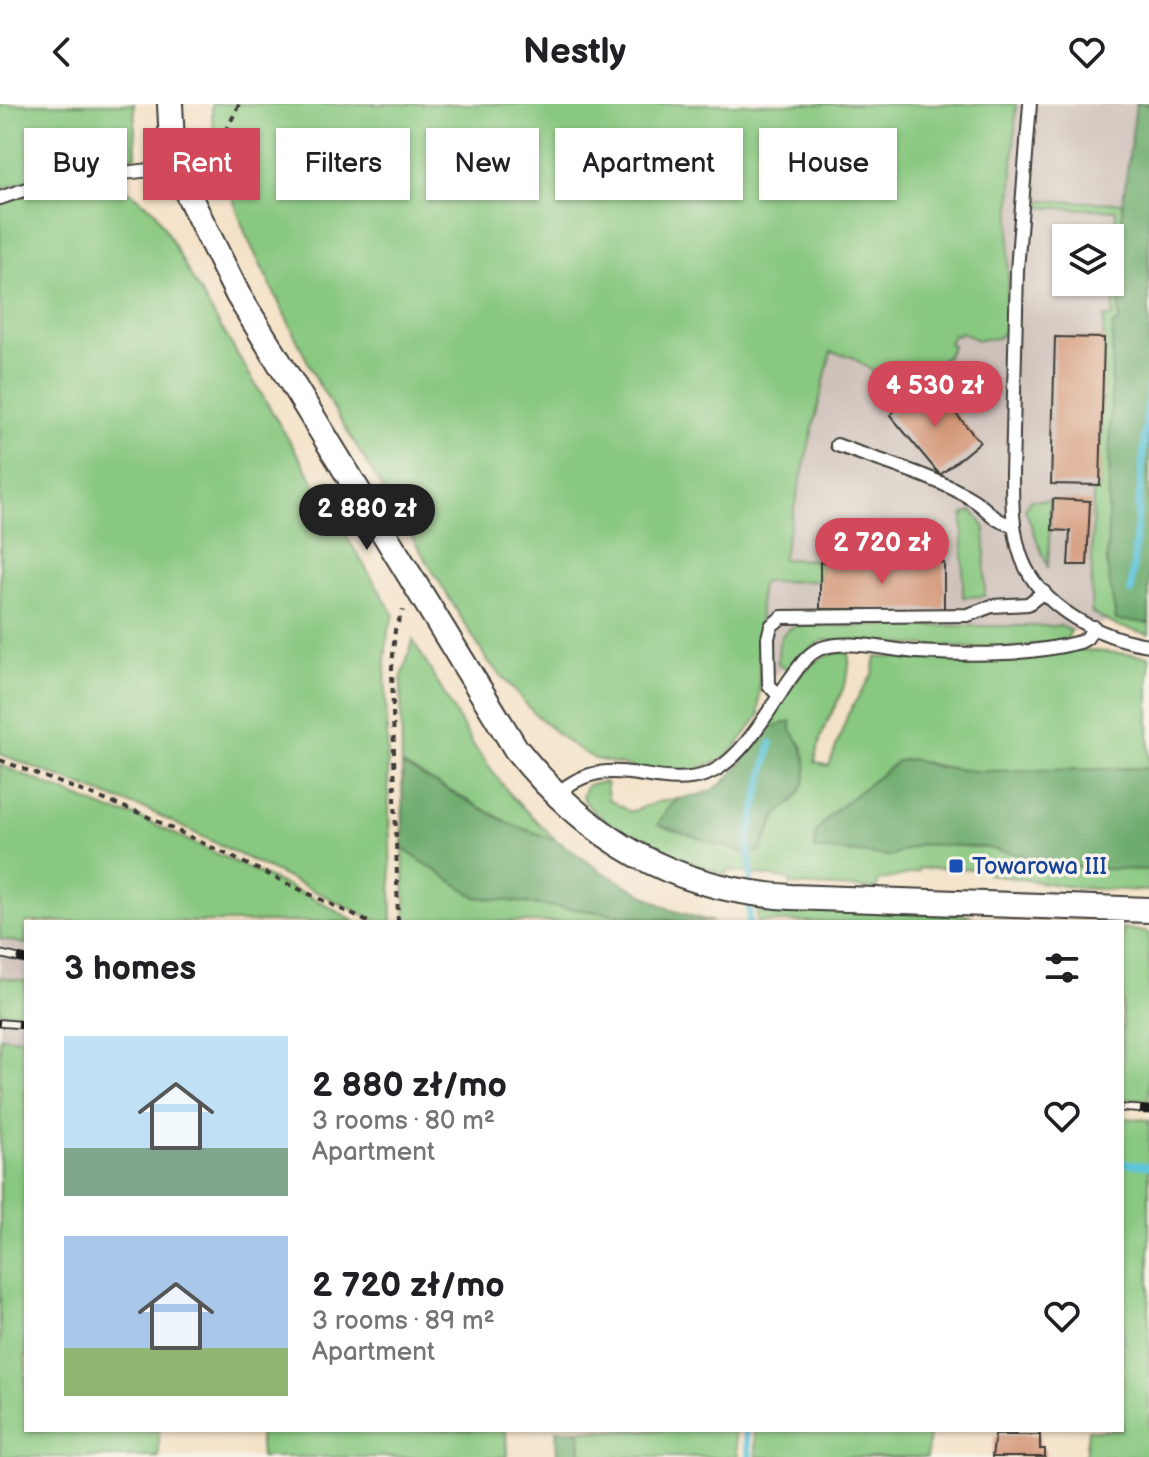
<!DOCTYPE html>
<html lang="en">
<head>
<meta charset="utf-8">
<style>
  body { margin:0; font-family:"Balsamiq Sans",sans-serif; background:#f2f2f2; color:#202124; height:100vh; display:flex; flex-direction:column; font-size:30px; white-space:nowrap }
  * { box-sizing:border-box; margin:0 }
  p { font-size:26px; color:#757577 }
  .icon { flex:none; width:44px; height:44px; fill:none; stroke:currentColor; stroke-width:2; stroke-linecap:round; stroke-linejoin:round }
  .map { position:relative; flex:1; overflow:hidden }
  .sheet { position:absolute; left:24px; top:816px; width:1100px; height:512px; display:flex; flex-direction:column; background:#fff; border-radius:0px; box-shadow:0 2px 6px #0004 }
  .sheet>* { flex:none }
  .hud { position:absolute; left:24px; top:24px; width:1102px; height:72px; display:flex; gap:16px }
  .buttons { position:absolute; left:1052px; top:120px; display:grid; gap:16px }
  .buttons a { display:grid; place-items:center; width:72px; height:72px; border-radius:0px; background:#fff; box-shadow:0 2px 6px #0004; font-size:40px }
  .price { position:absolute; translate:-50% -68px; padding:0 18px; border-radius:28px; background:#d1495b; color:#fff; font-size:26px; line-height:52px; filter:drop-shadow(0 2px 4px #0008) }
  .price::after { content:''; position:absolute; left:50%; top:48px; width:24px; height:18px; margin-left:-12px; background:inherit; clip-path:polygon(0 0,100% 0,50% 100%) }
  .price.current { background:#222; color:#fff }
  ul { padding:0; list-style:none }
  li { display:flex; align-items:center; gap:24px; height:200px; padding:0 40px }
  li span { display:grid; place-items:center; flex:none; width:224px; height:160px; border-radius:0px; color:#555 }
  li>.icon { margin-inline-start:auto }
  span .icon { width:96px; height:96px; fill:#fffc; stroke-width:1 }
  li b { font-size:34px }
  h2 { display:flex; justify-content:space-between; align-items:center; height:96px; padding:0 40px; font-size:34px }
  .chip { padding:0 28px; border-radius:0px; background:#fff; box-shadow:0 2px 6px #0004; font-size:28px; line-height:72px }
  .chip.current { background:#d1495b; color:#fff }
  header { display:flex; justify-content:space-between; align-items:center; height:104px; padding:0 40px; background:#fff; font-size:36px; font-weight:700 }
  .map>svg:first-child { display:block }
  .industrial { fill:#cec1ba; fill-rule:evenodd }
  .green { fill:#88c880; stroke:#52724e; stroke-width:2 }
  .forest { fill:#6eac6e; stroke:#456445; stroke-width:2 }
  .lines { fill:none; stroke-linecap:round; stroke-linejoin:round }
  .stream { stroke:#5dc4db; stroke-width:7 }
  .building { fill:#d49879 }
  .service-casing { stroke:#3c3a36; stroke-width:16 }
  .minor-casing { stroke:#3c3a36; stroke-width:28 }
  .path { stroke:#3c3a36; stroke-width:4; stroke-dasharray:6 6; stroke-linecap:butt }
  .service { stroke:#fff; stroke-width:12 }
  .minor { stroke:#fff; stroke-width:24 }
  .rail-casing { stroke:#1c1c1c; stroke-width:9 }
  .rail { stroke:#f7f3e8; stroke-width:6; stroke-dasharray:18; stroke-linecap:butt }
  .transit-dot { fill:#1a4fb4; stroke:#f7f3e8; stroke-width:3 }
  .labels { text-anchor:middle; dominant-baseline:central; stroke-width:7; stroke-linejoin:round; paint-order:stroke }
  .transit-label { font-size:24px; fill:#164399; stroke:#f7f3e8; text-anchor:start }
</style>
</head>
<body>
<header><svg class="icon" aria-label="back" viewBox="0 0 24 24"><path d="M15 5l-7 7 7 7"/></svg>Nestly<svg class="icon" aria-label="heart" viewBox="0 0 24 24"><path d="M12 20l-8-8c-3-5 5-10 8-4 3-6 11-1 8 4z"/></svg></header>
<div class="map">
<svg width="1149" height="1353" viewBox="0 0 1149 1353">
  <rect width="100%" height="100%" fill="#f7f3e8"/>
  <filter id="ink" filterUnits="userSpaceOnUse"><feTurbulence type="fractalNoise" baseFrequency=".0125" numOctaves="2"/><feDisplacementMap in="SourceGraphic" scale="16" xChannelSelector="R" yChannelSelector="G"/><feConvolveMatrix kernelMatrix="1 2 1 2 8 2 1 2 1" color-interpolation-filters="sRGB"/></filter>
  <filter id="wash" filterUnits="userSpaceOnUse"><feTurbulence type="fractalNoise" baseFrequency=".006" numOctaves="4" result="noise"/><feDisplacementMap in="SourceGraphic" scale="32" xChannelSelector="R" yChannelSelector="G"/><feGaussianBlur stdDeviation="1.8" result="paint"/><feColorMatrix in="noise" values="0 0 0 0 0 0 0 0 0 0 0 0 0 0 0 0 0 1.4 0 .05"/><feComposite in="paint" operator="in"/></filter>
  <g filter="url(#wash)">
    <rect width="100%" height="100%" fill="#f4e2c8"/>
    <path class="industrial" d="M1016,0H1136L1123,97L1116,516L1020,541L817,533L755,591L757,477L822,243L944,246L958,224L1002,226ZM1066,134H1110V178H1066Z
      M0,835L26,840V877L0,873Z
      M0,908L26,910V935L0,933Z"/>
    <path class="green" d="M0,0H134L136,52L56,67L0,86Z
      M212,0H1016L1005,227L998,234L977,236L961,228L958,232L954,230L949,239L952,242L948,251L902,287L852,253L831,248L782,455L820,456V477L763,478L760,483L759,612L734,645L721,656L694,666H663L640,665L595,655L567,638L533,608L487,556L318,279L246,131L230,87L212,17Z
      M71,81H111L132,89L155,107L194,178L394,511L388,527L385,557L392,818H378L148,706L121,697L0,650V101L29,89Z
      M1031,96L1123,99L1119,219L1113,220L1107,461L1116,515L1149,519V530L1117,522L1092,509L1091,505L1093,387H1099L1104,213H1113L1116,106L1034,103Z
      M1030,396H1051L1048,464L1025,405Z
      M973,407L985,424V492L963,493V412L965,409Z
      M795,522H1061L1071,527L1067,535L1015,544H972L825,536C808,542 800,558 786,565L778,560C778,543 777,529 795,522Z
      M413,536L474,642L512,693L556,736L510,720L402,661L401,576Z
      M1072,545L1149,552V664C1092,665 1034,668 976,667C950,667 922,654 898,657L830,711L815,744L890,752L920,740L983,743L1083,764L1149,766V787L1078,784L987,770V765L919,764L918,768L878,777L877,785L790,781L791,776L728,766L726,771C693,760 596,725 582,692L587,681L606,678L608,695L630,708L657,698L678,694L666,707L659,721L744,749L761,747L779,708L794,697L803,643L790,626L763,625C785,593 804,548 848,548C855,576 830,606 821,633C819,641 817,649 815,658L829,662L848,610L873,569L876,553L998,557Z
      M0,661L111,707L136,712L323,799L355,818H26V840L0,835Z
      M403,745L476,793L680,818H406Z
      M790,805L969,811L979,818H757V808L789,811Z
      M1122,824L1149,829V996L1122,994Z
      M0,873L26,877V910L0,908Z
      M0,933L26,935V1326H159V1353H0Z
      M1122,1014L1149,1016V1353H1085L1088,1326H1122Z
      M259,1326H506L507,1353H261Z
      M580,1326H734L738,1353H581Z
      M754,1326H929L927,1353H757Z"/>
    <path class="forest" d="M1136,0H1149V519L1116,516L1107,461L1113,220L1119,219L1123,97Z
      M791,617V626C807,647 814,672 795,695C789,702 781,705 776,712C769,722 766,735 761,747L744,749L658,721C681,678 692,702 720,681C738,668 750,644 763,625Z
      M911,655L937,663L976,667L1149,664V766L1083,764L983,743L920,740L890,752L815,745L816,728L830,711L898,657Z
      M402,661L510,720L556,736L604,769L671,806L713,818H680L476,793L403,745Z
      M556,1326H580L581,1353H557Z"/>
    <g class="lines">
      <path class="stream" d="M1131,488L1149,283
        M749,818L751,766L748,737L771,639
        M1122,1059L1149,1062
        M745,1326L750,1353"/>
    </g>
    <g id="blocks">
      <path class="building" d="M1055,233L1104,234L1100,381L1051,380Z
        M929,278L980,338L940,371L890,311Z
        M1053,395L1090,397L1087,461H1068L1070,427L1052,426Z
        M820,458L944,459V505H820Z
        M995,1331H1040V1345H1045V1353H992Z"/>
    </g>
  </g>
  <g filter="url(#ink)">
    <use href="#blocks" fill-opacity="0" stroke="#3c3a36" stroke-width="2"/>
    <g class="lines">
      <g class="service-casing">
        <path id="service" d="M1030,0L1017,166L1012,370C1012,398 1012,428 1022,455C1041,504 1100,534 1149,541
          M0,94C28,84 57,75 87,72C118,69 146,68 176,62
          M837,341C879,357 935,372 972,395C990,406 991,417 1014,421
          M779,592L769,581L768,534L771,522L782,513L968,511L992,502L1028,500L1044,488
          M556,691C610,642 654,689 707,670C742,657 770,604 790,575C799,563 806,551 819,545C845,534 889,546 916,548C971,551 1027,552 1080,538L1087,534L1094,523"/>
      </g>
      <g class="minor-casing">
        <path id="minor" d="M170,0L172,38L180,74L238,191L516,645C589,736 673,786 791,793L1149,806"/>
      </g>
      <path class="path" d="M200,51L222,36L239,0
        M0,656L142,710L368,818
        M398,818L392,564L395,526L403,506"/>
      <use href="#service" class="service"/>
      <use href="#minor" class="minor"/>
      <g class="rail-casing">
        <path id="rail" d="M0,850L26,856
          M0,919L26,921
          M1122,1004L1149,1006"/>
      </g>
      <use href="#rail" class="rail"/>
    </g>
  </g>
  <rect class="transit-dot" x="948" y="754" width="16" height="16" rx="4"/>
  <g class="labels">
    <g class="transit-label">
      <text x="972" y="762">Towarowa III</text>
    </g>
  </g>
</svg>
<div class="buttons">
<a><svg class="icon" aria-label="layers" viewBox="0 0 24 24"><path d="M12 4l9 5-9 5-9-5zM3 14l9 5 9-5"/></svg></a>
</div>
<b class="price" style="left:935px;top:325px">4 530 zł</b>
<b class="price current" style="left:367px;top:448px">2 880 zł</b>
<b class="price" style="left:882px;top:482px">2 720 zł</b>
<div class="hud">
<a class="chip">Buy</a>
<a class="chip current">Rent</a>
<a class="chip">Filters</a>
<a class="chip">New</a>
<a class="chip">Apartment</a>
<a class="chip">House</a>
</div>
<section class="sheet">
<h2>3 homes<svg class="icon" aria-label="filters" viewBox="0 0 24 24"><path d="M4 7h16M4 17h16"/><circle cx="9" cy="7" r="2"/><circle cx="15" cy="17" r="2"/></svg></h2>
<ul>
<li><span style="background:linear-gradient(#bfe0f5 70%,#7fa58c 0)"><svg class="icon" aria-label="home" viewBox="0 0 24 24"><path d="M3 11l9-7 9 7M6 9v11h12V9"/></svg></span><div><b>2 880 zł/mo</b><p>3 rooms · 80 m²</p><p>Apartment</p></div><svg class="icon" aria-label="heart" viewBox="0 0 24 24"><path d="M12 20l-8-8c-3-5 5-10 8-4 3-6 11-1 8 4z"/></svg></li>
<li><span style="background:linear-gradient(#a9c7e8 70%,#8fb573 0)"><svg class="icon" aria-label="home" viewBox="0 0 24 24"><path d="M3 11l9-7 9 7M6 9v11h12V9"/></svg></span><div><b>2 720 zł/mo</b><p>3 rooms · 89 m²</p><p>Apartment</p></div><svg class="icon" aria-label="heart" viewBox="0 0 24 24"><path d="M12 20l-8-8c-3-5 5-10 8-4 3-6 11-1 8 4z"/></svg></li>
</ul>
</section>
</div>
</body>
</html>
